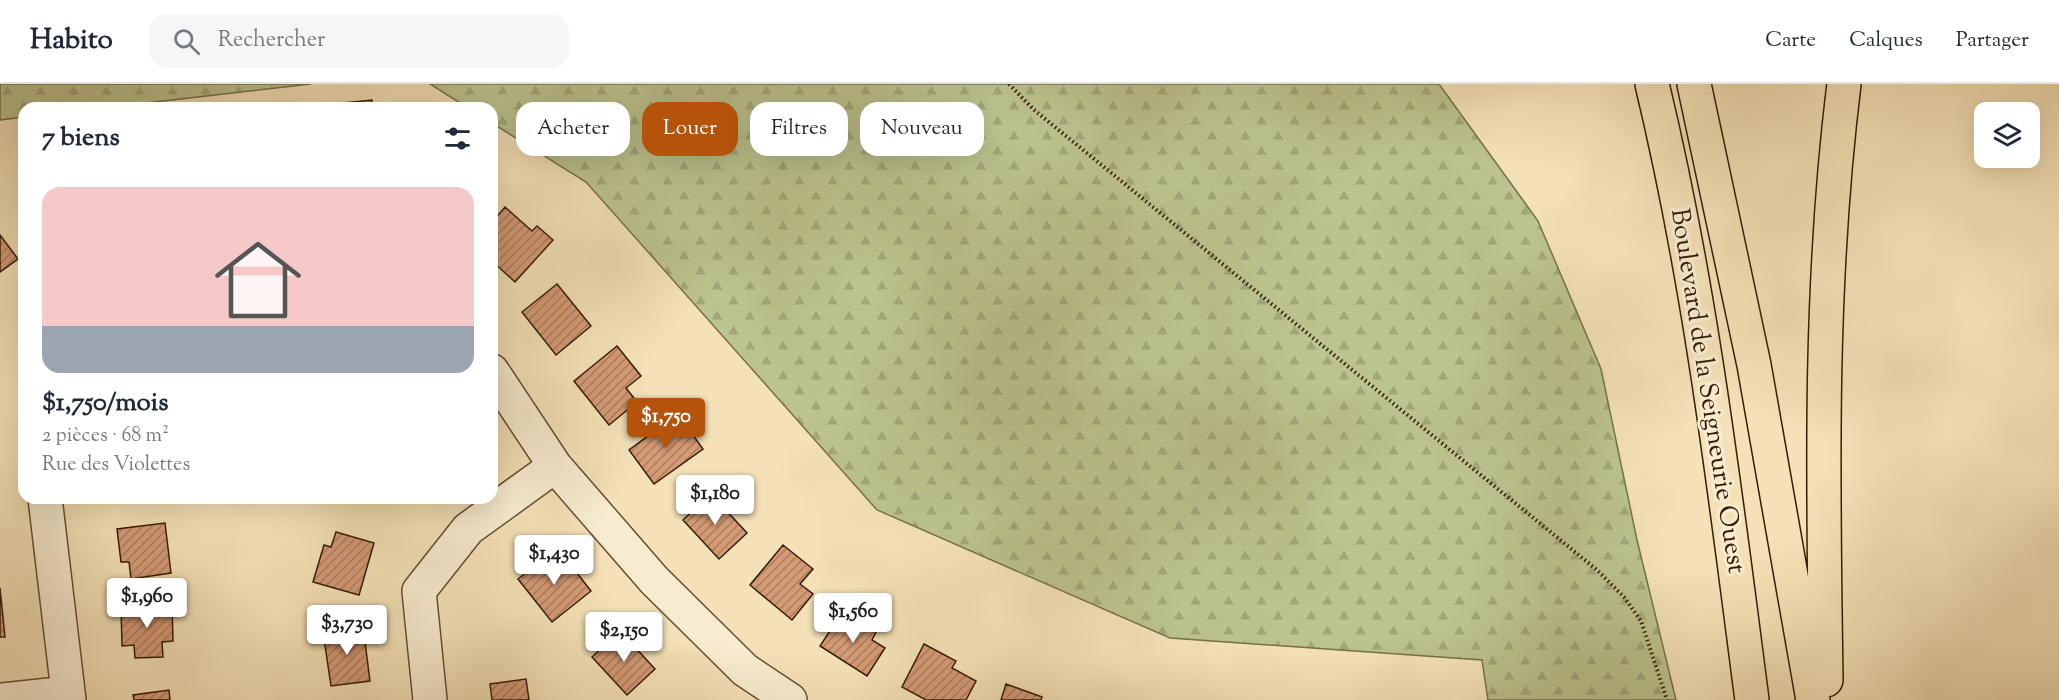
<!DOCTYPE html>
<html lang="fr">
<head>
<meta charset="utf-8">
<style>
  body { margin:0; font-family:"Sorts Mill Goudy",serif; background:#f6f6f7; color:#1f2937; height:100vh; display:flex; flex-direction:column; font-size:22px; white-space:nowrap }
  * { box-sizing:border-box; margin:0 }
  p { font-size:20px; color:#747a83 }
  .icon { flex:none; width:33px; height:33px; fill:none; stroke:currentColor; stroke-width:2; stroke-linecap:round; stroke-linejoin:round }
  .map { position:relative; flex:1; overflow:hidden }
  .side { position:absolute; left:18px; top:18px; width:480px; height:402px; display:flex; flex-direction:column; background:#fff; border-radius:18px; box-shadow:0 6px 24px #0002 }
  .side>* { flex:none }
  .top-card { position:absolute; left:516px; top:18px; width:570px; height:54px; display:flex; gap:12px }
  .controls { position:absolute; left:1974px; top:18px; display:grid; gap:12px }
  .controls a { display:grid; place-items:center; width:66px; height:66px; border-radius:12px; background:#fff; box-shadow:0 6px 24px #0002; font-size:30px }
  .price { position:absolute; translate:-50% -51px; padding:0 14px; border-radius:6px; background:#fff; color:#222; font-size:20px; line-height:39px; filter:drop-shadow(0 2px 3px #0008) }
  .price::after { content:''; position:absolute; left:50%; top:36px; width:18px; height:14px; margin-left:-9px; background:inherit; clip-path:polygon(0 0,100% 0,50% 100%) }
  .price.selected { background:#b45309; color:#fff }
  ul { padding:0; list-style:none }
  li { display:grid; align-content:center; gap:12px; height:318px; padding:0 24px }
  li+li { border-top:2px solid #e0e1e3 }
  li span { display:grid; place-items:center; height:186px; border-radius:18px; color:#555 }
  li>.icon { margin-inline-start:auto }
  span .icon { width:108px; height:108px; fill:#fffc; stroke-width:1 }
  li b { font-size:26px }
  h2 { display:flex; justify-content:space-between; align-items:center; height:72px; padding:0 24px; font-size:26px }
  .pill { padding:0 21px; border-radius:18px; background:#fff; box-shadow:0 6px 24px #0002; font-size:21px; line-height:54px }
  .pill.selected { background:#b45309; color:#fff }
  header { display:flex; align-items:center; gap:36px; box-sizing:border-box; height:84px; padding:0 30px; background:#fff; border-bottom:2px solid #e0e1e3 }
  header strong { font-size:28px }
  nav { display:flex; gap:33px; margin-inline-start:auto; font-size:21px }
  .search { width:420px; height:54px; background:#f6f6f7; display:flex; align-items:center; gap:15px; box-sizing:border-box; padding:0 21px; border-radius:18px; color:#747a83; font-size:22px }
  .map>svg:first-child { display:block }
  .forest { fill:url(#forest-firs); stroke:#78704a; stroke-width:1.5 }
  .building { fill:url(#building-hatch); stroke:#351c05; stroke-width:1.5 }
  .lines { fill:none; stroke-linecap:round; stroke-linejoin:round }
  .minor-casing { stroke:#654d32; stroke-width:36 }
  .major-casing { stroke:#351c05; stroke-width:36 }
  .highway-casing { stroke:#351c05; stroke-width:36 }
  .path { stroke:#351c05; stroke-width:4; stroke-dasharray:1.5 3; stroke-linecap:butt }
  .minor { stroke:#f8ecd0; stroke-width:33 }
  .major { stroke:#f4e1b7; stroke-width:33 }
  .highway { stroke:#f4e1b7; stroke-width:33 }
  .labels { text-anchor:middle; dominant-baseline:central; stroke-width:6; stroke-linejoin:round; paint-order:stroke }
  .street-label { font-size:26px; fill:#351c05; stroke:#f8ecd0 }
</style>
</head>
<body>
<header>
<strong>Habito</strong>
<div class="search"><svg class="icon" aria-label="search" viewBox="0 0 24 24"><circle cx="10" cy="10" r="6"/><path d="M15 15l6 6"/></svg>Rechercher</div>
<nav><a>Carte</a><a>Calques</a><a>Partager</a></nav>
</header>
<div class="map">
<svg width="2059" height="616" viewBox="0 0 2059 616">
  <defs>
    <pattern id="forest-firs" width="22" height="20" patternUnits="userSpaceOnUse" patternTransform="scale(1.5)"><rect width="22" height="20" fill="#bbc38e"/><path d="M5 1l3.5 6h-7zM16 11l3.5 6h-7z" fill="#a1a779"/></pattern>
    <pattern id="building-hatch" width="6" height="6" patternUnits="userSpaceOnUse" patternTransform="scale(1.5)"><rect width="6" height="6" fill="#d49a75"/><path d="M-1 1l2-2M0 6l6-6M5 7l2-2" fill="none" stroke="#ad7d5e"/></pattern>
  </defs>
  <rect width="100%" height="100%" fill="#f4e1b7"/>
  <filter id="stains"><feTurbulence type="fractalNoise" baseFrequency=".00333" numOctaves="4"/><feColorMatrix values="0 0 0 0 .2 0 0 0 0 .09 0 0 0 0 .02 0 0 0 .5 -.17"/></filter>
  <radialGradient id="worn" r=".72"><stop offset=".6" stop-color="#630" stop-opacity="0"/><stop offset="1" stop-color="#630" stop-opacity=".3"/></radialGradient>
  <path class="forest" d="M0,0H311L103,24H24V33L0,36Z
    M430,0H1439L1538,137L1601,285L1637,456L1676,616H1488L1482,576L1170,554L877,426L586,98L492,39V24H468Z"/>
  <path class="building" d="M372,16V24H344L343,19Z
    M505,123L532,147L537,142L553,156L515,198L492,177V138Z
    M0,151L18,175L0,188Z
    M557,200L591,242L556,271L522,228Z
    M617,262L641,292L626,304L637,318L609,341L574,297Z
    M678,330L703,365L654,400L629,366Z
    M711,410L747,449L719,475L683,436Z
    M165,439L171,489L131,495L129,478H121L117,445Z
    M336,448L374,459L359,511L313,498L324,461L331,463Z
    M783,461L813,485L800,500L813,510L792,536L750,501Z
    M551,469L560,480L566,475L591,507L552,538L518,495Z
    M0,504L5,553H0Z
    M172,521L173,557L162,558L163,573L135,574L134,561L122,562L121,523Z
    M843,527L876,548L872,556L885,564L867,592L820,562Z
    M363,542L370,597L331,602L323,548Z
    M620,547L655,585L627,611L592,573Z
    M924,560L956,577L952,584L976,597L966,616H926L902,603Z
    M526,595L529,616H492L490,600Z
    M1006,600L1042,613L1041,616H1001Z
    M169,606L170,616H134L133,611Z"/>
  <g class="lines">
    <g class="minor-casing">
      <path id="minor" d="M492,287L555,382L654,496L745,586L790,616
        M45,414L69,616
        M3,616L68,609
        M430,616L419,507L468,445L555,382"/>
    </g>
    <g class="major-casing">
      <path id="major" d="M1652,0C1701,203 1725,409 1752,616"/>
    </g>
    <g class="highway-casing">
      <path id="highway" d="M1694,0L1754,281L1813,616
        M1826,596C1823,395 1819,201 1844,0"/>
    </g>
    <path class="path" d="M1009,0L1033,25L1597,486L1624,513L1641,537L1667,616"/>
    <use href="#minor" class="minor"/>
    <use href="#major" class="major"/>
    <use href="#highway" class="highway"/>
  </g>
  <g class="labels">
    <g class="street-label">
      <text transform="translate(1707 307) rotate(81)">Boulevard de la Seigneurie Ouest</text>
    </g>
  </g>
  <rect width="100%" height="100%" filter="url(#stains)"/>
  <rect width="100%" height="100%" fill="url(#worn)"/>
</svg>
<div class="controls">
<a><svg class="icon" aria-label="layers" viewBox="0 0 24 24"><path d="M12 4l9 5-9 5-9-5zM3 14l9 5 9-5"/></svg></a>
</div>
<b class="price selected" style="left:666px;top:365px">$1,750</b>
<b class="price" style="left:715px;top:442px">$1,180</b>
<b class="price" style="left:554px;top:502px">$1,430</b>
<b class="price" style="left:147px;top:545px">$1,960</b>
<b class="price" style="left:853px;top:560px">$1,560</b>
<b class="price" style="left:347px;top:572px">$3,730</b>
<b class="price" style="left:624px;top:579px">$2,150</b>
<div class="top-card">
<a class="pill">Acheter</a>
<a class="pill selected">Louer</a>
<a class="pill">Filtres</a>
<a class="pill">Nouveau</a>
</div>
<section class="side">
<h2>7 biens<svg class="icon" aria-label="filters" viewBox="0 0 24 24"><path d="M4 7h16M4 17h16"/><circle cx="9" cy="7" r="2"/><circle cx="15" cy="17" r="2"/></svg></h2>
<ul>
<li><span style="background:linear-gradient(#f6c9c9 75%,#9aa5b1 0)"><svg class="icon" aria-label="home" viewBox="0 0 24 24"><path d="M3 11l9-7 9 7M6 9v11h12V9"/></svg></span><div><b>$1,750/mois</b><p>2 pièces · 68 m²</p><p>Rue des Violettes</p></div></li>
</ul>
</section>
</div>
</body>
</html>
